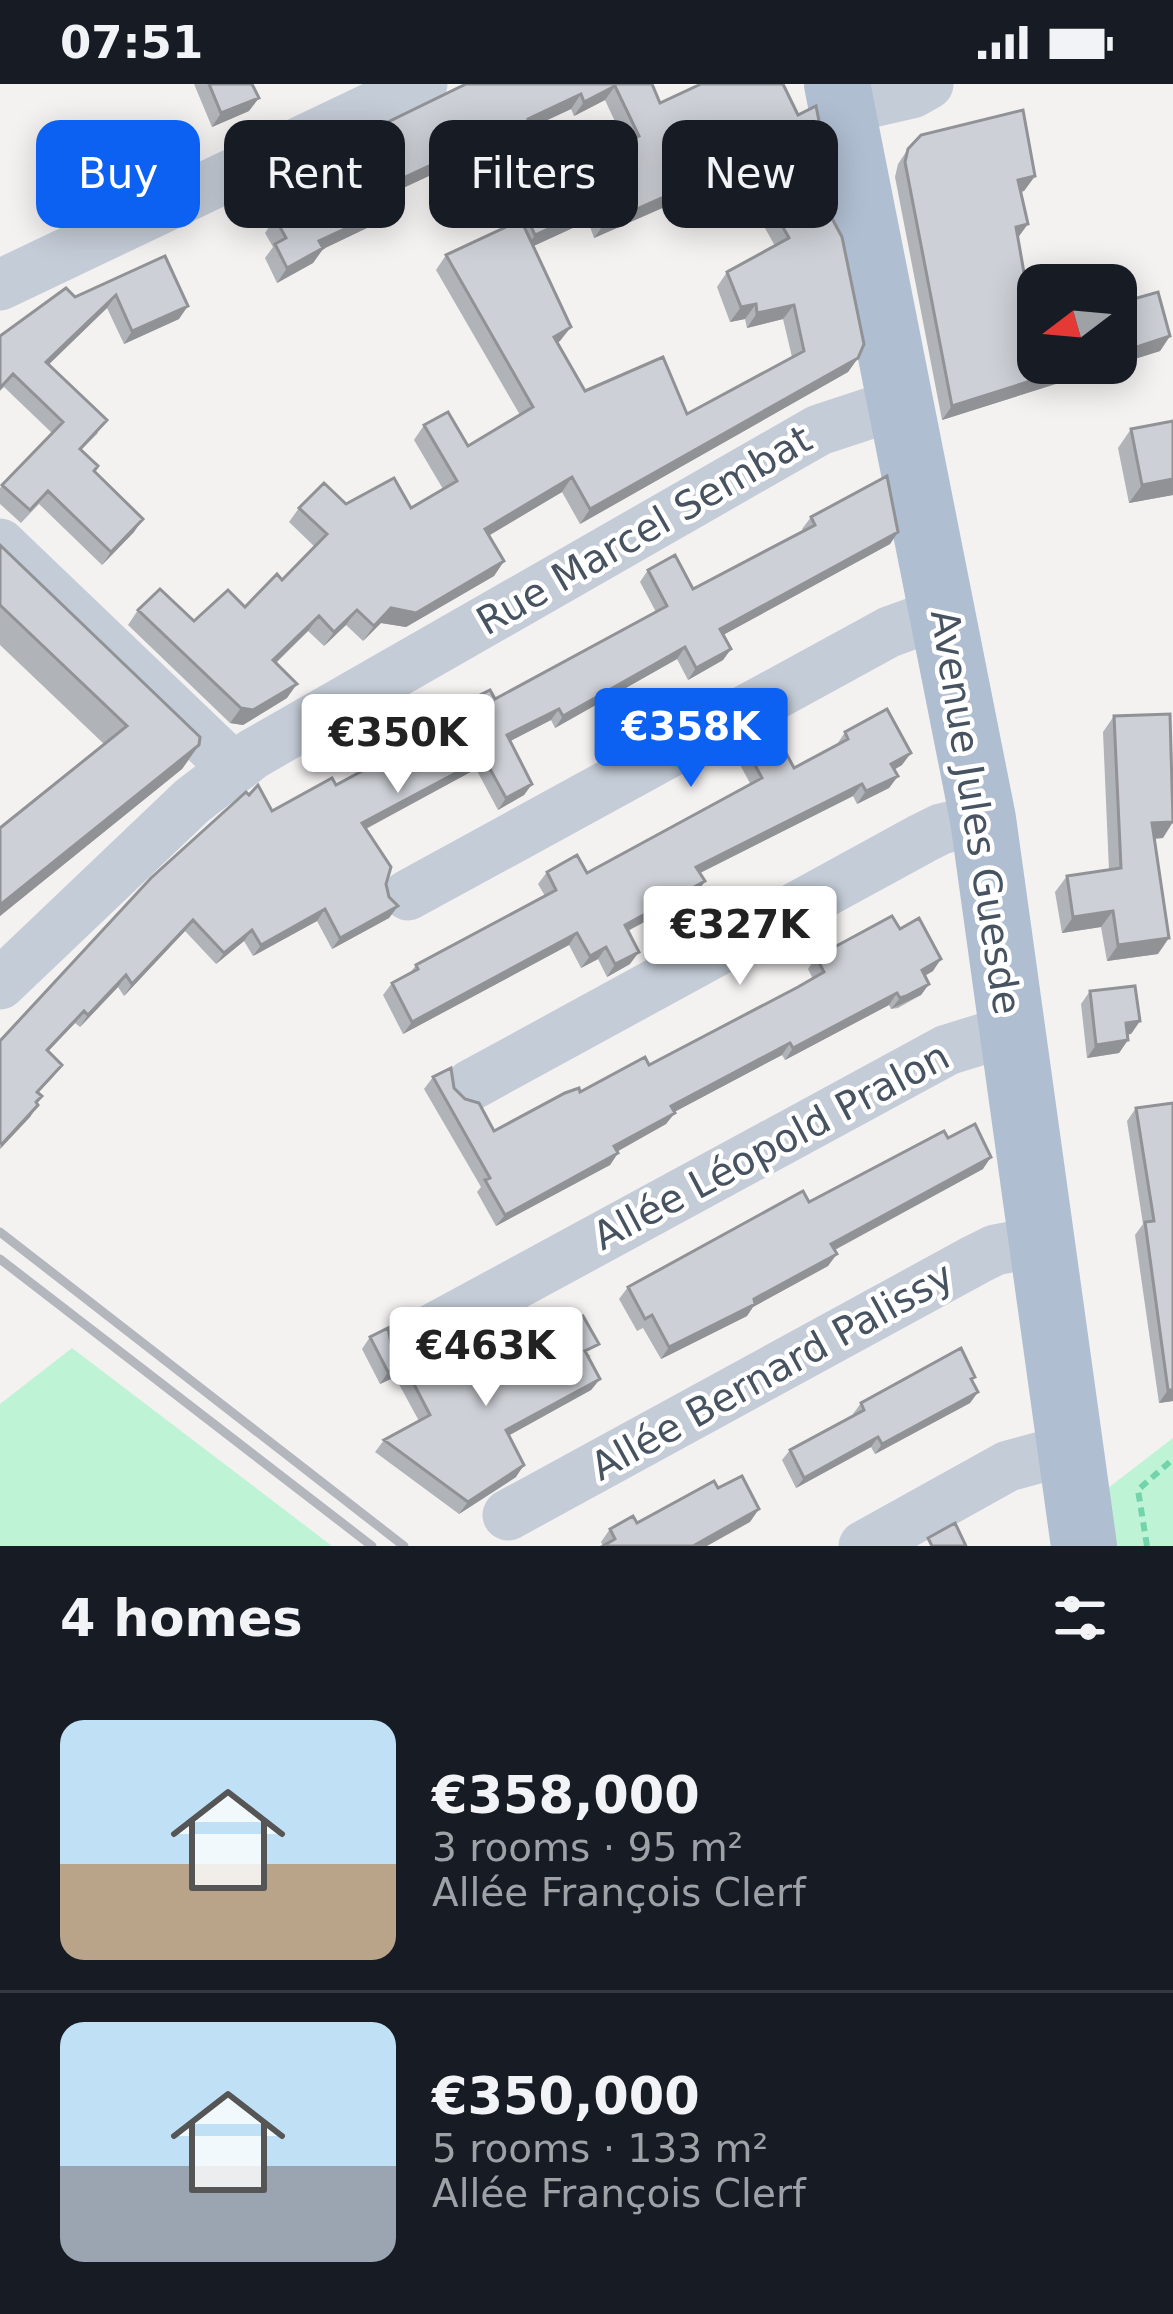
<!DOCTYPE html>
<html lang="en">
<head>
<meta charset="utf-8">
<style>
  body { margin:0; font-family:"DejaVu Sans",sans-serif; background:#20242c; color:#f1f3f6; height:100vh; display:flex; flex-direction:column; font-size:45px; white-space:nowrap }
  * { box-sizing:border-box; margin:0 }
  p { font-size:39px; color:#9ea1a6 }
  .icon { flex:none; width:66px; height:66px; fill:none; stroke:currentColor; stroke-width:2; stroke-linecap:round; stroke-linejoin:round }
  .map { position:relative; height:1462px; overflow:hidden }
  .sheet { display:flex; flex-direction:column; background:#171b24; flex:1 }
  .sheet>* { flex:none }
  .hud { position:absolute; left:36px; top:36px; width:1101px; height:108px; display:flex; gap:24px }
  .needle { width:78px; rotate:254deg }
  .tools { position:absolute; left:1017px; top:180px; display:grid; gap:24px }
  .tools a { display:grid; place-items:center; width:120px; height:120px; border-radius:24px; background:#171b24; box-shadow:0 6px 30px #0003; font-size:60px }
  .price { position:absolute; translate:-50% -102px; padding:0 27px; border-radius:12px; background:#fff; color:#222; font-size:39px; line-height:78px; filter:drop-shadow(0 3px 6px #0008) }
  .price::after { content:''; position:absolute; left:50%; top:72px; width:36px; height:27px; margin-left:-18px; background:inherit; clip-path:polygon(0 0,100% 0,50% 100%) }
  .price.current { background:#0c61f3; color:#fff }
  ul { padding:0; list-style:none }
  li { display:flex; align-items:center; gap:36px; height:300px; padding:0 60px }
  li+li { border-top:3px solid #363941 }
  li span { display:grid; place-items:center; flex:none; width:336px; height:240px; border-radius:24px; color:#555 }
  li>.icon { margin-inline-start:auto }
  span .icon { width:144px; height:144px; fill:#fffc; stroke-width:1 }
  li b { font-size:51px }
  h2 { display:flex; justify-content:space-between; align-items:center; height:144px; padding:0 60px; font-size:51px }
  .tag { padding:0 42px; border-radius:24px; background:#171b24; box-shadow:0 6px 30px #0003; font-size:42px; line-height:108px }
  .tag.current { background:#0c61f3; color:#fff }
  .status { display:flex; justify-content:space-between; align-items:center; height:84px; padding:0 60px; background:#171b24; direction:ltr }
  .status svg { height:33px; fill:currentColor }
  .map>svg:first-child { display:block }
  .green { fill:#bef3d6 }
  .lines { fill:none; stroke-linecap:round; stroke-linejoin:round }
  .path { stroke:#73d4ab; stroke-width:6; stroke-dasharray:9 6; stroke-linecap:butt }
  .minor { stroke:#c4ccd7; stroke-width:51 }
  .major { stroke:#afbed1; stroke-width:66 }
  .rail { stroke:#b3b6bc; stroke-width:9 }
  .wall { fill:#b0b3b8; fill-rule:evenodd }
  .shaded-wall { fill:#909296 }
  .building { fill:#cdd0d6; stroke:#909296; stroke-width:3 }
  .labels { text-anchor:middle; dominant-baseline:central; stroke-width:9; stroke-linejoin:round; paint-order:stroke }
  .street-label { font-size:39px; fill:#475360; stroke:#fff }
</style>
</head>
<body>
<div class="status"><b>07:51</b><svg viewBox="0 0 49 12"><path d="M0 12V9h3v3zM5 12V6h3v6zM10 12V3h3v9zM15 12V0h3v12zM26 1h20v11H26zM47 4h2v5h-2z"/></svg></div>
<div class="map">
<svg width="1173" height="1462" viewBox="0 0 1173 1462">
  <rect width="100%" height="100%" fill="#f4f1f1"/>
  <path class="green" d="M72,1264L332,1462H0V1320Z
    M1173,1354V1462H1117L1108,1404Z"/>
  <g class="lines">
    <path class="path" d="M1147,1462L1138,1406L1173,1375"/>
    <path class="minor" d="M842,25L912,9L928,0
      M0,201L422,0
      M0,460L234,684
      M408,811L889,548L944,528
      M0,900L192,717L253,670L819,346L901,319
      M471,1001L923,754L941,745L983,735
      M409,1258L947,966L1012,946
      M508,1431L975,1176L995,1166L1042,1157
      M864,1462L1008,1382L1071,1365"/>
    <path class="major" d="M837,0L983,735L1084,1462"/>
    <path class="rail" d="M0,1148L404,1462
      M0,1175L372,1462"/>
  </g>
  <path class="wall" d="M194,0H252L249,27L212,43Z
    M466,0H652L660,19L798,31L824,62L814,77L804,82L858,274L848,288L580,440L562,408L489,451L504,477L494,492L406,543L381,539L363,557L346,541L324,562L308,547L276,579L287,614L243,641L230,639L128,541L138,526L194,537L245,523L282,496L315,463L289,438L299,424L346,420L411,424L443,405L414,356L424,341L468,362L520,331L436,186L446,171L514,140L523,126L576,99L582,89L591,86L601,70L625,59L605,16L574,32L571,25L526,46L520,54L509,59L499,74L453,97L446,84L388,111L377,125L379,129L369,143L323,165L313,179L277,199L265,174L273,163L265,149L269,143L253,114L263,99ZM726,96L736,117L747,112L775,162L727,188L717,203L730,238L745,235L747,244L783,235L792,273L687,330L585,307L557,259L571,243L533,162L588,137L594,154Z
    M908,65L1035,92L1024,107L1021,108L1018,154L1030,223L1170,252L1160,267L942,336L895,93L898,80Z
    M165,172L179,235L124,260L107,224L49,280L98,349L81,366L134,448L102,481L39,420L21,439L0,420V404L52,349L4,303L0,307V252L75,213Z
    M1131,345L1173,411L1129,419L1118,364Z
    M811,433L898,448L890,460L723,551L731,565L723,576L688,596L677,575L555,644L551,636L510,657L532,700L524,711L498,726L476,685L366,745L389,813L398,822L389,834L332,865L317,837L253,872L244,857L216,880L185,847L124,912L118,903L80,943L75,939L48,967L54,992L38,1009L42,1012L30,1033L0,1065V957L272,727L336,701L435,648L433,643L441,631L495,615L656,528L640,498L648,486L693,505L804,447L802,445Z
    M0,461L199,661L182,685L0,832V744L104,660L0,561Z
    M1114,632L1163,754L1155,755L1158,870L1107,877L1101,843L1062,849L1055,808L1067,792L1109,786L1103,648Z
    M845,648L902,681L894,686L898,692L889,704L857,720L853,712L700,789L705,797L696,810L628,847L630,880L607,893L598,875L581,884L569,861L403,950L383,911L392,899L410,889L416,881L545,812L538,800L547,788L587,789L751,701L733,668L741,655L794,684L836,662Z
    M900,845L933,887L925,892L929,900L921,911L898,924L891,925L889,921L785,976L782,971L674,1028L666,1040L617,1067L618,1069L610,1081L496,1142L477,1108L481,1103L424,1005L433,993L454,1004L494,1047L580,1008L649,981L813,895L808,885L816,873Z
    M1090,907L1140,937L1131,950H1128V956L1119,969L1087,974L1081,920Z
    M1173,1019V1317L1159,1319L1135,1151L1143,1140L1127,1037L1136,1024Z
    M948,1054L983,1085L835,1166L828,1182L753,1223L747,1232L661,1275L643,1244L637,1247L619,1215L628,1203Z
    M554,1249L591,1272L588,1273L600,1295L591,1306L509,1351L516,1393L459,1430L375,1368L384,1356L419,1337L395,1293L380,1300L362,1265L370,1253L391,1259L403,1272L485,1296L547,1263L546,1261Z
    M972,1297L978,1308L970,1319L875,1370L871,1363L796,1404L782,1376L790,1366L854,1331L853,1330L861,1319Z
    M718,1404L750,1438L603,1462L601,1458L610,1445L637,1439Z"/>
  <path class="shaded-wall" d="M615,2L605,16L574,32L584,18Z
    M581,10L571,25L526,46L520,54L495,65L505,51L528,35Z
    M259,14L249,27L212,43L221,29Z
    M510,60L499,74L453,97L463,82Z
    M824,62L814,77L790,89L800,75Z
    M457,69L446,84L388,111L378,125L363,133L384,103Z
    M736,81L726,96L594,154L605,139Z
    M1035,92L1024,107L1007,110L1018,96Z
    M757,97L747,112L736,117L746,103Z
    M598,122L588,137L525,166L535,151Z
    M379,129L369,143L323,165L313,179L277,199L287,184L319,157Z
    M1028,140L1017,155L1016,143Z
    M116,211L107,224L38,291L46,278Z
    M756,220L745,235L730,238L741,223Z
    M794,221L783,235L747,244L757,229Z
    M188,222L179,235L124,260L132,247Z
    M571,243L560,257L543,268L554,253Z
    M1170,252L1160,267L942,336L952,322L1087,279H1116V270Z
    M858,274L848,288L580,440L590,425Z
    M572,393L562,408L475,460L485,445Z
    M1173,395V411L1129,419L1142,401Z
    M143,435L134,448L102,481L111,468Z
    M898,448L890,460L712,557L720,545Z
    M504,477L494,492L406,543L381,539L363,557L374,542L391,524Z
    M357,526L346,541L324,562L334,548Z
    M319,532L308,547L263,591L273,576Z
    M685,563L677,575L555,644L563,632Z
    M731,565L723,576L688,596L696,584Z
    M297,600L287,614L243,641L230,639L241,624Z
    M559,625L551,636L499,663L507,651Z
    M199,661L182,685L0,832V821Z
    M911,669L902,681L882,692L891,680Z
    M484,674L476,685L354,751L362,739Z
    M898,692L889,704L857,720L866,707Z
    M532,700L524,711L498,726L506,714Z
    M862,700L853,712L688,795L696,783Z
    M1173,738L1163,754L1141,755L1152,739Z
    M705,797L696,810L616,853L625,841Z
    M398,822L389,834L332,865L340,854Z
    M325,825L317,837L253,872L261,861Z
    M1113,827L1101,843L1062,849L1073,833Z
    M193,836L185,847L124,912L132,900Z
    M252,846L244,857L216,880L224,869Z
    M577,849L569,861L403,950L412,938Z
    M1169,854L1158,870L1107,877L1118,861Z
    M606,863L598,875L581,884L590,872Z
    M639,868L630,880L607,893L615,880Z
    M941,875L933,887L913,898L922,886Z
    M126,891L118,903L80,943L88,931Z
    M929,900L921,911L891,925L900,914Z
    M897,909L889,921L785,976L793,964Z
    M84,927L75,939L39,977L47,966Z
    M1140,937L1131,950L1117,952L1126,939Z
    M1128,956L1119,969L1087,974L1096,961Z
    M790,959L782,971L663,1034L671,1022Z
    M38,1021L30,1033L0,1065L2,1060Z
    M675,1029L666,1040L606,1074L614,1062Z
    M618,1069L610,1081L496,1142L505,1131Z
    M991,1073L983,1085L823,1172L831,1160Z
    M837,1170L828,1182L753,1223L747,1232L661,1275L669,1263Z
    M404,1281L395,1293L380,1300L388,1288Z
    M600,1295L591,1306L497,1358L506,1346Z
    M1168,1306H1173V1317L1159,1319Z
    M978,1308L970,1319L875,1370L882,1360Z
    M878,1353L871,1363L796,1404L804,1394Z
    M524,1381L516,1393L459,1430L468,1418Z
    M759,1425L750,1438L707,1462H693Z"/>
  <path class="building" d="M209,0H252L259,14L221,29Z
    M466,0H652L660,19L701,0H783L798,31L816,22L824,62L800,75L842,153L864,260L858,274L590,425L572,393L485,445L504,477L416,529L391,524L374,542L357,526L334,548L319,532L273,576L297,600L253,626L241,624L138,526L160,505L194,537L228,506L245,523L277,490L282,496L327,450L299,424L324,399L346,420L394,394L411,424L457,397L424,341L448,328L468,362L533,323L446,171L521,136L571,243L554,253L585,307L663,273L687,330L804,267L794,221L757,229L756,220L741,223L727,188L789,154L757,97L746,103L736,81L605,139L598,122L535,151L523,126L585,94L582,89L604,80L601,70L639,52L615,2L584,18L581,10L528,35L530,40L505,51L510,60L463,82L457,69L384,103L388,110L374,118L379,129L319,157L323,164L287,184L275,160L286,154L275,134L281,131L263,99Z
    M1023,26L1035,92L1018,96L1028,140L1016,143L1030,223L1038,221V279H1087L952,322L905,78L908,65L921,51Z
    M165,172L188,222L132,247L116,211L46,278L107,336L80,365L98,382L94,387L143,435L111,468L48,407L30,426L2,401L63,338L13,290L0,304V252L66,204L75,213Z
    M1158,208L1170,252L1116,270V220Z
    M1173,337V395L1142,401L1131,345Z
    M887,392L898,448L720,545L731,565L696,584L685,563L563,632L559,625L507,651L532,700L506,714L484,674L362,739L391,783L386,800L389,813L398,822L340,854L325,825L261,861L252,846L224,869L193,836L132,900L126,891L88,931L84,927L47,966L62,981L37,1008L42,1012L36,1018L38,1021L2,1060L0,1058V957L151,794L246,708L249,711L258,701L272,727L332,694L336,701L446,642L441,631L470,616L490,606L495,615L667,522L648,486L675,471L693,505L815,441L811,433Z
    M0,461L200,653L199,661L0,821V744L127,642L0,521Z
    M887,625L911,669L891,680L898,692L866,707L862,700L696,783L705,797L625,841L639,868L615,880L606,863L590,872L577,849L412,938L392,899L418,885L416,881L556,806L547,788L577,771L587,789L762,694L741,655L770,639L794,684L848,655L845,648Z
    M1170,630L1173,738L1152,739L1169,854L1118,861L1113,827L1073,833L1067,792L1121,784L1114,632Z
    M892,832L900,845L919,834L941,875L922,886L929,900L906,912L900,914L897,909L793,964L790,959L671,1022L675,1029L614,1062L618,1069L505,1131L485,1096L490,1094L433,993L451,984L454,1004L465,1015L479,1019L494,1047L565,1009L579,1004L580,1008L645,973L649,981L798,903L824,888L816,873Z
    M1135,902L1140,937L1126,939L1128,956L1096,961L1090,907Z
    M1173,1019V1306H1168L1145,1138L1154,1137L1136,1024Z
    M975,1040L991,1073L831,1160L837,1170L754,1215L755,1220L669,1263L652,1231L645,1235L628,1203L803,1107L809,1118L944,1047L948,1054Z
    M583,1232L599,1260L585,1267L600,1295L506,1346L524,1381L468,1418L384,1356L430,1331L404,1281L388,1288L370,1253L388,1244L391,1259L403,1272L485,1296L558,1256L554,1249Z
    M961,1264L975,1293L971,1295L978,1308L882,1360L878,1353L804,1394L790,1366L864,1326L861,1319Z
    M742,1392L759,1425L693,1462H603L615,1455L610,1445L633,1432L637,1439L714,1397L718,1404Z
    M955,1439L966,1462H932L928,1454Z"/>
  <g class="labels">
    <g class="street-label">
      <text transform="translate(644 446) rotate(-30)">Rue Marcel Sembat</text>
      <text transform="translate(976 728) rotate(81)">Avenue Jules Guesde</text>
      <text transform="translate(771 1062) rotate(-28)">Allée Léopold Pralon</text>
      <text transform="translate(772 1287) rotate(-29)">Allée Bernard Palissy</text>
    </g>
  </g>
</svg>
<div class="tools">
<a><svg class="needle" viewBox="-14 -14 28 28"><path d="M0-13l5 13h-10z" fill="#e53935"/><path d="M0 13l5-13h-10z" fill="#9ea1a6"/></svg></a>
</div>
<b class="price current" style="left:691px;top:706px">€358K</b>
<b class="price" style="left:398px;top:712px">€350K</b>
<b class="price" style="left:740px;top:904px">€327K</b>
<b class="price" style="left:486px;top:1325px">€463K</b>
<div class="hud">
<a class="tag current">Buy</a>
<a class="tag">Rent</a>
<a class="tag">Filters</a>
<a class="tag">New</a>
</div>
</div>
<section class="sheet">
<h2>4 homes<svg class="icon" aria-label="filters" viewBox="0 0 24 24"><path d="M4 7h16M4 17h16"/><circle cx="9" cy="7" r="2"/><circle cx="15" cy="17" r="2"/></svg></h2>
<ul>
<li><span style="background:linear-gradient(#bfe0f5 60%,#b9a48a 0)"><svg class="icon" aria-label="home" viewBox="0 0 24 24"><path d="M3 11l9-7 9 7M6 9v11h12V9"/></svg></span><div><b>€358,000</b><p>3 rooms · 95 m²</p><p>Allée François Clerf</p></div></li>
<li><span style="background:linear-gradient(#bfe0f5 60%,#9aa5b1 0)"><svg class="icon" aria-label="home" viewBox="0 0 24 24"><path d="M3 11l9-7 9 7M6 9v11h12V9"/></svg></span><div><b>€350,000</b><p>5 rooms · 133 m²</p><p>Allée François Clerf</p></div></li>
</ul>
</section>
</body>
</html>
